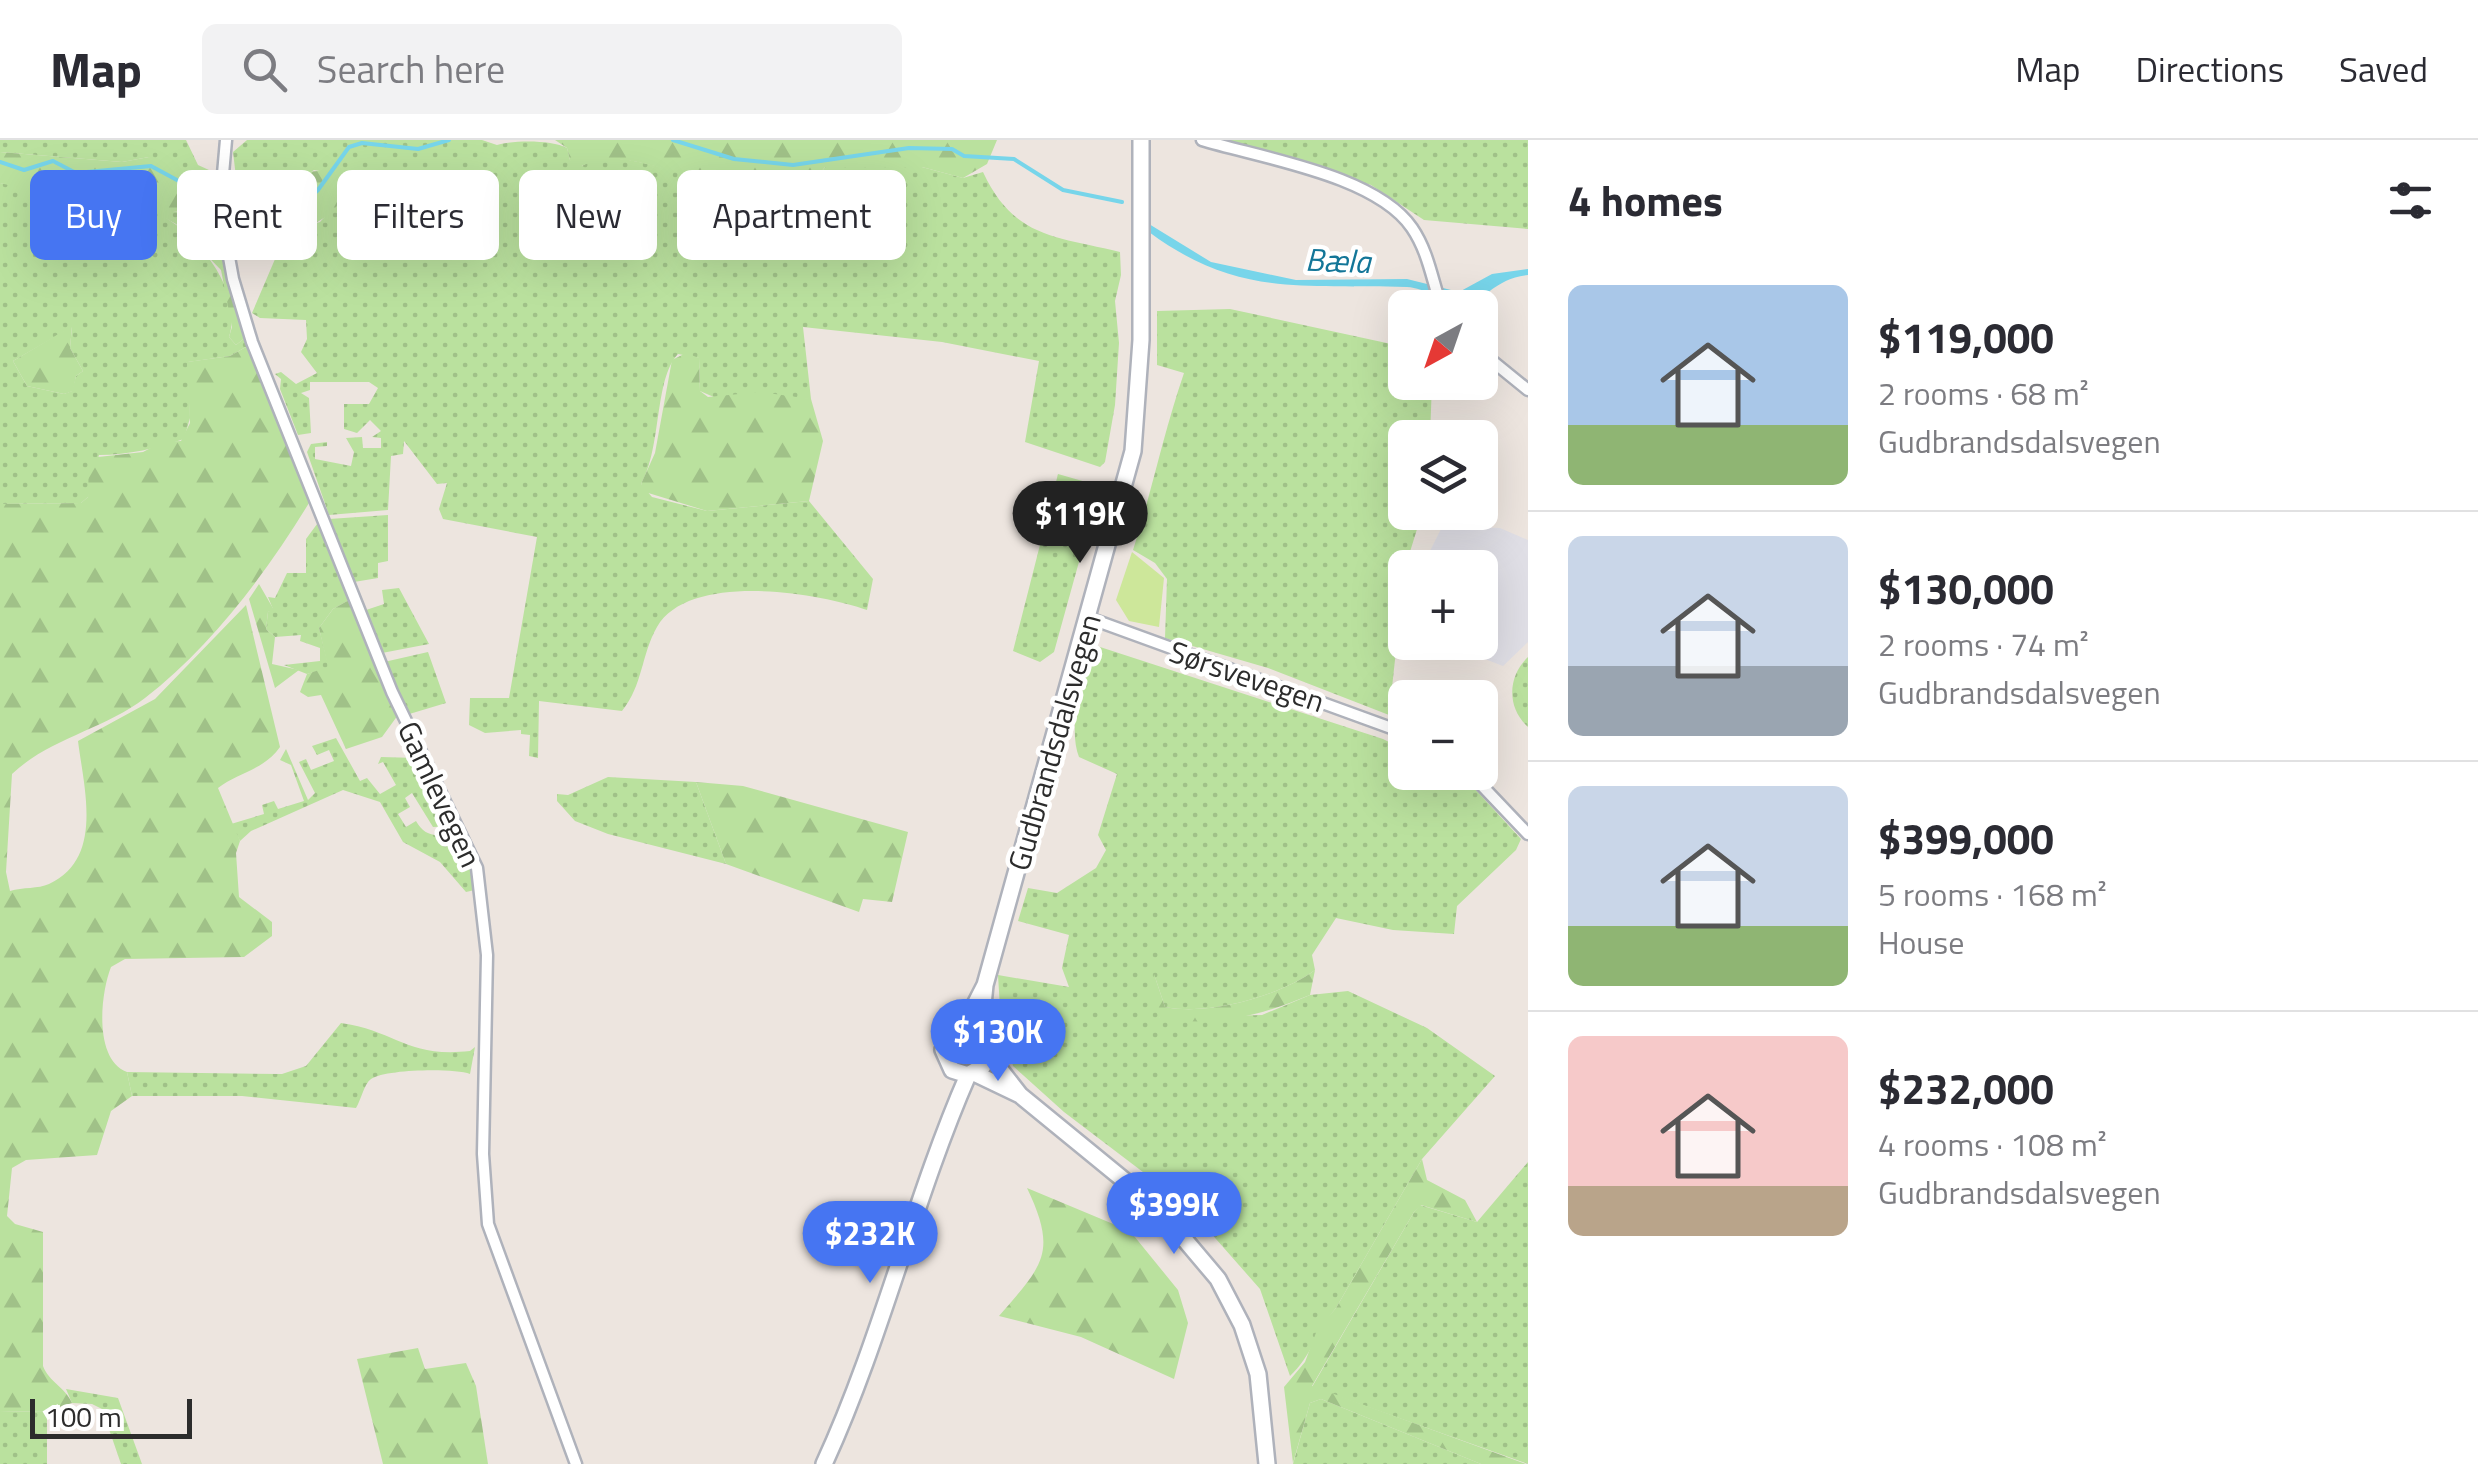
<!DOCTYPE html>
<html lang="en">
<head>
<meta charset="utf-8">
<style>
  body { margin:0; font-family:"Titillium Web",sans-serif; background:#f2f2f3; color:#2b2b33; height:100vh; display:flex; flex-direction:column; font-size:38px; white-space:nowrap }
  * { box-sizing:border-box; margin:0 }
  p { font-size:32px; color:#7c7c81 }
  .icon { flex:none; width:55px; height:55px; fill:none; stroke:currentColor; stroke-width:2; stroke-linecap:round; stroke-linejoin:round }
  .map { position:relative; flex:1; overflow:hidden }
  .side { display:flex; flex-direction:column; background:#fff; width:950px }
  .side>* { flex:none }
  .hud { position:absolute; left:30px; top:30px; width:950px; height:90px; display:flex; gap:20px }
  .needle { width:65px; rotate:220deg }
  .buttons { position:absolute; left:1388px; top:150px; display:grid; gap:20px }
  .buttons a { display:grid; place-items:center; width:110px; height:110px; border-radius:15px; background:#fff; box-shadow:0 10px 40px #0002; font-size:50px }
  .scale { position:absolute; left:30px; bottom:25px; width:162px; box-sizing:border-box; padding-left:10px; border:5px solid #2c2c2c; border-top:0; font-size:28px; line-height:35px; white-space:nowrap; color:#2c2c2c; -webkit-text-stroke:8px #fff; paint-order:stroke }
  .price { position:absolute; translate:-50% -85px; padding:0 22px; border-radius:35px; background:#4675f2; color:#fff; font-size:32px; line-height:65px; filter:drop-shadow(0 2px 5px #0008) }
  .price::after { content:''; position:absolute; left:50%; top:60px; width:30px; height:22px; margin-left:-15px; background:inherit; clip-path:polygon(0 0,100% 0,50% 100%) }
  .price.active { background:#222; color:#fff }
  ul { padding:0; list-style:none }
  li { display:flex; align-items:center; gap:30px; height:250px; padding:0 40px }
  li+li { border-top:2px solid #e1e1e2 }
  li span { display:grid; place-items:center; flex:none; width:280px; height:200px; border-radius:15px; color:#555 }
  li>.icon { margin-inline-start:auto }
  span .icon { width:120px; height:120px; fill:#fffc; stroke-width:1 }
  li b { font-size:42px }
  h2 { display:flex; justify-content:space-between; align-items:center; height:120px; padding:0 40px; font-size:42px }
  .pill { padding:0 35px; border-radius:15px; background:#fff; box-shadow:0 10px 40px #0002; font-size:35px; line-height:90px }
  .pill.active { background:#4675f2; color:#fff }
  header { display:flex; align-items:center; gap:60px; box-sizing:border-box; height:140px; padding:0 50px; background:#fff; border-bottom:2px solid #e1e1e2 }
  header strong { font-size:48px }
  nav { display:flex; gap:55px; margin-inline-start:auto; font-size:35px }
  .search { width:700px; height:90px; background:#f2f2f3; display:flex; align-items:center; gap:25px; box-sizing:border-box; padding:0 35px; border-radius:15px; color:#7c7c81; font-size:38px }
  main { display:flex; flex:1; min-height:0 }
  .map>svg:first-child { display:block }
  .industrial { fill:#e0dfe6 }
  .grass { fill:url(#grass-dots); fill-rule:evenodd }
  .forest { fill:url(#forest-firs) }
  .pitch { fill:#cde79a }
  .water { fill:#77d5ea }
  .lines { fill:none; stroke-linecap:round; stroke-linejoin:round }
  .stream { stroke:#77d5ea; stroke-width:4 }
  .minor-casing { stroke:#afb2bb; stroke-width:15 }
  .secondary-casing { stroke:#afb2bb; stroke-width:20 }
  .minor { stroke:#fff; stroke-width:10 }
  .secondary { stroke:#fff; stroke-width:15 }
  .labels { text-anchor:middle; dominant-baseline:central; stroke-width:9; stroke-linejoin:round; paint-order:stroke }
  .street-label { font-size:30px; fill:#2c2c2c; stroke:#fff }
  .water-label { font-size:32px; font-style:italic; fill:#137698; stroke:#fff }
</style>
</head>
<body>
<header>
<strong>Map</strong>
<div class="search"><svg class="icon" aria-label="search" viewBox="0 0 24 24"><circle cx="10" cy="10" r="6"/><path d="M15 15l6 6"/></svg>Search here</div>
<nav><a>Map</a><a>Directions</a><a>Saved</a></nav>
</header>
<main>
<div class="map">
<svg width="1528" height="1324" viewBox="0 0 1528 1324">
  <defs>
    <pattern id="grass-dots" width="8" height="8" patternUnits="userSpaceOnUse" patternTransform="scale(2.5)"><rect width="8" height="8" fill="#bae19e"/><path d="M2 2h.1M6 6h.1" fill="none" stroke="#a0c188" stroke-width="1.8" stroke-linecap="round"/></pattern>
    <pattern id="forest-firs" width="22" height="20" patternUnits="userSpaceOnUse" patternTransform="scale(2.5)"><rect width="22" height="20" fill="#bae19e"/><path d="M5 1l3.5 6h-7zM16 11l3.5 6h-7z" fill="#a0c188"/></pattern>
  </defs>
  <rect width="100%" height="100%" fill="#ede5df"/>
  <path class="industrial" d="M1443,385L1500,388L1528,400V502L1503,526L1443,503L1480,502V428L1422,427Z"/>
  <path class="grass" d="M0,0H186L198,25L220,35L219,85L166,78C202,100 243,153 229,197L236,205L246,197L251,204L230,216L188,222L190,278L184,299C157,308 129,315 99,315L88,357L81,363L0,364V43L185,73L149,17L122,22L0,12ZM72,187L70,208L83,231L76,236L72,251L64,254L27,246L13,221Z
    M247,0H482L497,5C515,0 552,0 567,8L570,20L582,26C610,5 674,34 706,38C720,40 733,37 745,45L746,53L810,73L814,42L825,27H922L963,38L983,32C1014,99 1057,96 1120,112L1121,135L1115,161L1119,203L1115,265L1105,322L1100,327L1025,302L1039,221L942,202L803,187L811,259L716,258L700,251L699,218L678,214C654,239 662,308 641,344L652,357L707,371L809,361L873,439L867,470C816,452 689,432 657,487C641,515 643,545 622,571L539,561L538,618L529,616L530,595L521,594V590L485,593L469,585L470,558H509L537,397L443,379L439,369L447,343L437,344L404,301L403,314L391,316L388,370L329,375L307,312L311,304L327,302V306L315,307V319L351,326L354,312L346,298L362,297L363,308H381V298L372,297L381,291L370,280L357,293L344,289V264H369L378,248L369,242H310V250L301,253L309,258L311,293L298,295L280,249L281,239L275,234L281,232L296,244L317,233L301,212L307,199L306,180L260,178L252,173L287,91L320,82L360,38L314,30L286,49L236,37L233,12Z
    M1224,0H1528V89L1424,80L1371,45Z
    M1230,169L1405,207V242L1432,243L1430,297L1405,298V372L1422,373L1405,428L1389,575L1268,528L1165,498L1167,439L1155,423L1133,410C1152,351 1164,291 1184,233L1157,225V171Z
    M1058,334L1100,346L1054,512L1040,522L1013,511Z
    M388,375V421L378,423V438L354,442L329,379Z
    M320,380L349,460L333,469L319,488L329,528L307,534L284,525L320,521V508L300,501L301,495L275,497L266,489L268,472L273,469L268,457L275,458L287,433H306V399Z
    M399,448L429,504L382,513L366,470L384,464L382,450Z
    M1097,506L1383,599L1405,610V632L1462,635L1521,699L1516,710L1457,766L1454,794L1393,790L1336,778L1312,815L1315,830C1280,856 1209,876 1165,867L1155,837L1160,878L1262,875L1310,855L1348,851L1427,888L1495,936L1422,1019L1336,1168C1317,1190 1311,1217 1290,1236L1260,1149L1216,1099L1185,1064L1064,972L1013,926L1000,868L998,835L1069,847L1062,828L1069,795L1018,781L1028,748L1057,753L1096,728L1106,710L1098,695L1117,634L1079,617C1067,586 1083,536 1097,506Z
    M428,512L446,563L406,575L384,522Z
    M1528,517V587C1506,567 1508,536 1528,517Z
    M336,598L360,641L367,638L380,654L396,645L383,622L378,624L381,617L417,618L454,686L433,687L412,653L405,658L410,667L398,674L406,687L416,681C426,699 441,697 458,690L479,749L466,752L440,722L403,702L380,662L343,650L251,691L240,701L231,684L264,674L262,665L274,661L278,669L304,661L291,625L280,620L286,609L308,660L315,653L299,622L306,619L311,630L334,621L329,610L317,615L312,606Z
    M608,637L696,642L726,724L608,694L575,681L557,661V654L568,655Z
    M341,883C397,891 406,918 470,911L475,907L470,934C454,928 386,929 371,939C364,944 361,960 356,968L242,956H132L127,932L282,934L306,926Z
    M1528,1022V1324L1312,1247L1414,1072L1420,1065L1477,1082Z
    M66,1249L118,1258L142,1324H121L102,1269L92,1264L72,1263Z
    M1321,1259L1481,1324H1293L1310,1263Z
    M47,1271V1324H0V1272Z"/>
  <path class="forest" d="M555,0H997L987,24L963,38L922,27H825L814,41L819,66L810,73L746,53L744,45C733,37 721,40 707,39C666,34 617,5 578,28L571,24L567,8Z
    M0,12L122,22L149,17L173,24L194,69C168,80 35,51 0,43Z
    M342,29L361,38L330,74L308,88L287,91L250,78L229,100L228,39L291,49L306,32Z
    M163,77L219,85L246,197L236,205L229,197L232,187L221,130L176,84Z
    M72,186L70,208L83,231L76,236L73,251L64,254L27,246L13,221Z
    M251,204L312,358C268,431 212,506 145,558C103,590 50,598 12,634L6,732L10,751C23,747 38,749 49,744C104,719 84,649 78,601L155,559L246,465L280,607C264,630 239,632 218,648L240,701L236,713L239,757L272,782V796L244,817L125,819L111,827C100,855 94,920 127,932L132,956L111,971L97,1015L26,1020L12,1028L7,1076L15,1084L43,1092V1226C49,1242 65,1247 72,1263L47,1271L0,1272V364L81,363L88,357L89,318L143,312L162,302L181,301L190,283L187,222L230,216Z
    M686,213L699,218L700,251L708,257L760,252L811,259L823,301L809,361L707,371L645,352L641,344L655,313L672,220Z
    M259,444L274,470L268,472L266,489L275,497L272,524L299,530L275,548L249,459Z
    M349,460L398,575L382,597L346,609L321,555L308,557L300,552L307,534L328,527L319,488L333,469Z
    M696,642L743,646L908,692L892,762L863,759L859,772L726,724Z
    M1315,830L1310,855C1259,876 1215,888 1160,878L1151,864L1154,834L1165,867C1209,876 1280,856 1315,830Z
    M1422,1019L1427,1040L1465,1060L1477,1082L1421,1065L1414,1072L1312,1246L1526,1324H1481L1321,1259L1310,1263L1293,1323L1284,1247L1305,1222L1317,1190L1336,1168Z
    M1027,1048L1130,1091L1178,1150L1188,1183L1174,1239L1081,1197L999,1176C1043,1125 1058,1113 1027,1048Z
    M418,1208L425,1229L466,1223L476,1246L488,1324H383L357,1219Z"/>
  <path class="pitch" d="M1132,412L1164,438L1159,487L1129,481L1116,460Z"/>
  <path class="water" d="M1149,84L1211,122L1296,140L1407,139L1459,152L1492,134L1528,129V135C1494,139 1490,158 1466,162C1445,165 1427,148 1407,147C1303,144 1238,158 1149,92Z"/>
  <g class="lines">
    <path class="stream" d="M673,0L734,19L793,25L909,8L952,9L964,16L1014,19L1063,50L1122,62
      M0,22L24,30L53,21L76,33L151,26L201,53L230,61L258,60L294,73L318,50L349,7L362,3L418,9L449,0"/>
    <g class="minor-casing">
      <path id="minor" d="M226,0L220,68L233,139L252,202L392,552L477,728L487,815L483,1014L488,1084L576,1324
        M1202,0C1261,18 1376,35 1412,88C1429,113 1432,141 1442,168
        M1480,211L1528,250
        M1089,478L1405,593
        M1469,632L1528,694"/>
    </g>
    <g class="secondary-casing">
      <path id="secondary" d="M962,890L985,845
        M980,895L985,845L1133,311L1141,200V0
        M988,914L983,926L968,935L952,930L943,910L958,891L980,895L988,914L1020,955L1158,1068L1218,1139L1242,1185L1258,1234L1267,1324
        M974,933L1020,955
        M824,1324C882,1198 913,1061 968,935"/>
    </g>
    <use href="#minor" class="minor"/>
    <use href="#secondary" class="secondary"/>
  </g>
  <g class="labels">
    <g class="street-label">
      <text transform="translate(1247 536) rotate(19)">Sørsvevegen</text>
      <text transform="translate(1054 602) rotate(-74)">Gudbrandsdalsvegen</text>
      <text transform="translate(440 654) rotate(65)">Gamlevegen</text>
    </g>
    <g class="water-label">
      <text transform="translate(1338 120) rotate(2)">Bæla</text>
    </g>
  </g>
</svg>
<div class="buttons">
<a><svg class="needle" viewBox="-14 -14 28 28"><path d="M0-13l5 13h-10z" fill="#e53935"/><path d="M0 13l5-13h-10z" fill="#7c7c81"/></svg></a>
<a><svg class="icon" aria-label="layers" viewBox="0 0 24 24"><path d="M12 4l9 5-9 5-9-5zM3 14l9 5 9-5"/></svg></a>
<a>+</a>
<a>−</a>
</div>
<div class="scale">100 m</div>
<b class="price active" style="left:1080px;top:426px">$119K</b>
<b class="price" style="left:998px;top:944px">$130K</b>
<b class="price" style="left:1174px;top:1117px">$399K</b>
<b class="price" style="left:870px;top:1146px">$232K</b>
<div class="hud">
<a class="pill active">Buy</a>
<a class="pill">Rent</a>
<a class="pill">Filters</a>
<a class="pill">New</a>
<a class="pill">Apartment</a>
</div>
</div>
<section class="side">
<h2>4 homes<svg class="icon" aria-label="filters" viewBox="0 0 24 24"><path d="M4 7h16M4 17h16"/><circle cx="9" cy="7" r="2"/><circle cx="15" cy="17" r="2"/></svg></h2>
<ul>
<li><span style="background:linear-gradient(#a9c7e8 70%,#8fb573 0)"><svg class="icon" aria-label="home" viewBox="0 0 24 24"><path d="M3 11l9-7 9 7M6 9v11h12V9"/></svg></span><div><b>$119,000</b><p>2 rooms · 68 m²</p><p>Gudbrandsdalsvegen</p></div></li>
<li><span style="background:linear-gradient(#c9d6e8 65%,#9aa5b1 0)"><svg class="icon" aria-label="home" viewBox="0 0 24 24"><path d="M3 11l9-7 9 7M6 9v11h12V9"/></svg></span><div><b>$130,000</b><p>2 rooms · 74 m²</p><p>Gudbrandsdalsvegen</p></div></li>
<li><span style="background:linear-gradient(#c9d6e8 70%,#8fb573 0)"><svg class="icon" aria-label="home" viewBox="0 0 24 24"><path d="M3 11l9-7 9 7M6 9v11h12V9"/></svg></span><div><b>$399,000</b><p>5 rooms · 168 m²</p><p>House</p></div></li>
<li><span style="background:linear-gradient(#f6c9c9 75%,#b9a48a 0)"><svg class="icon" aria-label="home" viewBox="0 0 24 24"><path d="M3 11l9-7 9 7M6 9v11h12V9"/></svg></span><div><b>$232,000</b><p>4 rooms · 108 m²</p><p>Gudbrandsdalsvegen</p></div></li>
</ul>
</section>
</main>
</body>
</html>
